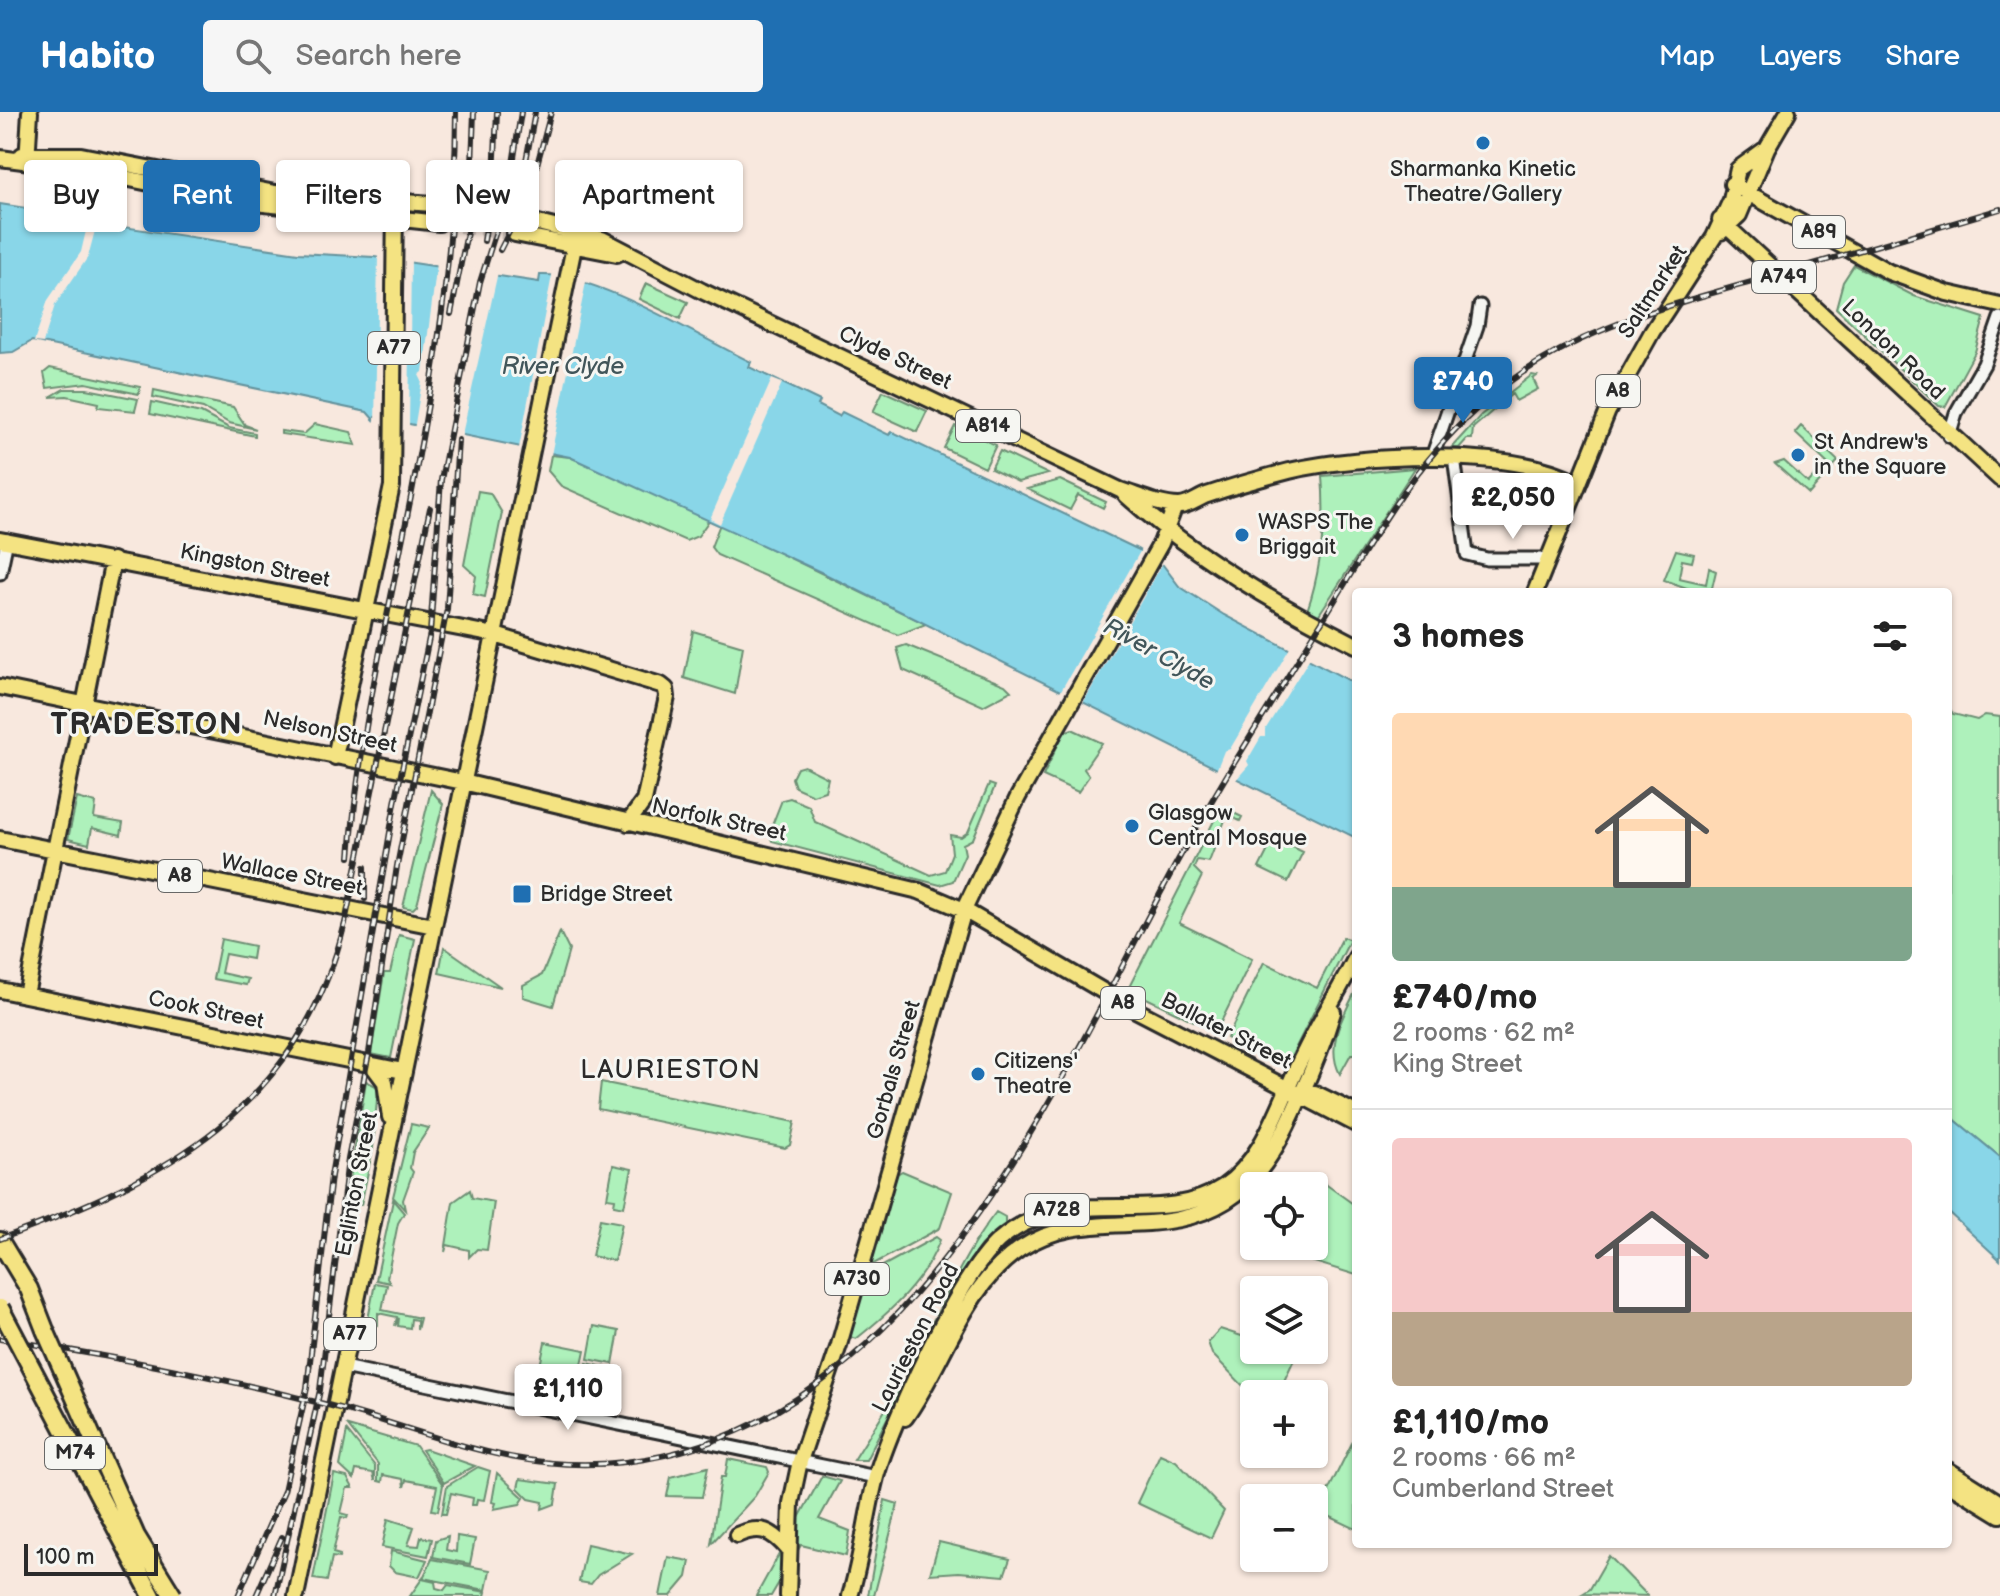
<!DOCTYPE html>
<html lang="en">
<head>
<meta charset="utf-8">
<style>
  body { margin:0; font-family:"Balsamiq Sans",sans-serif; background:#f6f6f6; color:#222; height:100vh; display:flex; flex-direction:column; font-size:30px; white-space:nowrap }
  * { box-sizing:border-box; margin:0 }
  p { font-size:26px; color:#767676 }
  .icon { flex:none; width:44px; height:44px; fill:none; stroke:currentColor; stroke-width:2; stroke-linecap:round; stroke-linejoin:round }
  .map { position:relative; flex:1; overflow:hidden }
  .sheet { position:absolute; left:1352px; top:476px; width:600px; height:960px; display:flex; flex-direction:column; background:#fff; border-radius:8px; box-shadow:0 2px 6px #0004 }
  .sheet>* { flex:none }
  .hud { position:absolute; left:24px; top:48px; width:760px; height:72px; display:flex; gap:16px }
  .controls { position:absolute; left:1240px; top:1060px; display:grid; gap:16px }
  .controls a { display:grid; place-items:center; width:88px; height:88px; border-radius:8px; background:#fff; box-shadow:0 2px 6px #0004; font-size:40px }
  .scale { position:absolute; left:24px; bottom:20px; width:134px; box-sizing:border-box; padding-left:8px; border:4px solid #2b2b2b; border-top:0; font-size:22px; line-height:28px; white-space:nowrap; color:#2b2b2b; -webkit-text-stroke:6px #f6f6f2; paint-order:stroke }
  .price { position:absolute; translate:-50% -68px; padding:0 18px; border-radius:8px; background:#fff; color:#222; font-size:26px; line-height:52px; filter:drop-shadow(0 2px 4px #0008) }
  .price::after { content:''; position:absolute; left:50%; top:48px; width:24px; height:18px; margin-left:-12px; background:inherit; clip-path:polygon(0 0,100% 0,50% 100%) }
  .price.selected { background:#1f6fb2; color:#fff }
  ul { padding:0; list-style:none }
  li { display:grid; align-content:center; gap:16px; height:424px; padding:0 40px }
  li+li { border-top:2px solid #e0e0e0 }
  li span { display:grid; place-items:center; height:248px; border-radius:8px; color:#555 }
  li>.icon { margin-inline-start:auto }
  span .icon { width:144px; height:144px; fill:#fffc; stroke-width:1 }
  li b { font-size:34px }
  h2 { display:flex; justify-content:space-between; align-items:center; height:96px; padding:0 40px; font-size:34px }
  .pill { padding:0 28px; border-radius:8px; background:#fff; box-shadow:0 2px 6px #0004; font-size:28px; line-height:72px }
  .pill.selected { background:#1f6fb2; color:#fff }
  header { display:flex; align-items:center; gap:48px; box-sizing:border-box; height:112px; padding:0 40px; background:#1f6fb2; color:#fff }
  header strong { font-size:38px }
  nav { display:flex; gap:44px; margin-inline-start:auto; font-size:28px }
  .search { width:560px; height:72px; background:#f6f6f6; display:flex; align-items:center; gap:20px; box-sizing:border-box; padding:0 28px; border-radius:8px; color:#767676; font-size:30px }
  .map>svg:first-child { display:block }
  .green { fill:#aef1bb; stroke:#6c8e73; stroke-width:2 }
  .water { fill:#89d6e8; stroke:#63929c; stroke-width:2 }
  .pier { fill:#f8e8de }
  .lines { fill:none; stroke-linecap:round; stroke-linejoin:round }
  .primary-tunnel { stroke:#cfc2ba; stroke-width:14; stroke-dasharray:14 7; stroke-linecap:butt }
  .tertiary-casing { stroke:#2b2b2b; stroke-width:17 }
  .primary-casing { stroke:#2b2b2b; stroke-width:20 }
  .motorway-casing { stroke:#2b2b2b; stroke-width:22 }
  .tertiary { stroke:#f6f6f2; stroke-width:11 }
  .primary { stroke:#f4e382; stroke-width:14 }
  .motorway { stroke:#f4e382; stroke-width:16 }
  .rail-casing { stroke:#2b2b2b; stroke-width:6 }
  .rail { stroke:#f6f6f2; stroke-width:3; stroke-dasharray:9; stroke-linecap:butt }
  .motorway-bridge-casing { stroke:#2b2b2b; stroke-width:22; stroke-linecap:butt }
  .motorway-bridge { stroke:#f4e382; stroke-width:16 }
  .poi-dot { fill:#1f6fb2; stroke:#f6f6f2; stroke-width:3 }
  .labels { text-anchor:middle; dominant-baseline:central; stroke-width:6; stroke-linejoin:round; paint-order:stroke }
  .shield { fill:#f6f6f2; stroke:#686867; stroke-width:2 }
  .shield-label { font-size:20px; font-weight:bold; fill:#2b2b2b }
  .poi-label { font-size:22px; fill:#2b2b2b; stroke:#f6f6f2; text-anchor:start }
  .street-label { font-size:22px; fill:#2b2b2b; stroke:#f6f6f2 }
  .water-label { font-size:24px; font-style:italic; fill:#42565a; stroke:#f6f6f2 }
  .quarter-label { font-size:26px; letter-spacing:2px; fill:#2b2b2b; stroke:#f6f6f2 }
  .district-label { font-size:30px; font-weight:bold; letter-spacing:2px; fill:#2b2b2b; stroke:#f6f6f2 }
</style>
</head>
<body>
<header>
<strong>Habito</strong>
<div class="search"><svg class="icon" aria-label="search" viewBox="0 0 24 24"><circle cx="10" cy="10" r="6"/><path d="M15 15l6 6"/></svg>Search here</div>
<nav><a>Map</a><a>Layers</a><a>Share</a></nav>
</header>
<div class="map">
<svg width="2000" height="1484" viewBox="0 0 2000 1484">
  <rect width="100%" height="100%" fill="#f8e8de"/>
  <filter id="ink" filterUnits="userSpaceOnUse"><feTurbulence type="fractalNoise" baseFrequency=".0125" numOctaves="2"/><feDisplacementMap in="SourceGraphic" scale="16" xChannelSelector="R" yChannelSelector="G"/><feConvolveMatrix kernelMatrix="1 2 1 2 8 2 1 2 1" color-interpolation-filters="sRGB"/></filter>
  <g filter="url(#ink)">
    <path class="green" d="M1854,153L1914,184L1984,206L1975,240L1945,295L1939,294L1836,196L1843,170Z
      M646,171L688,190L680,207L639,187Z
      M50,256L140,275L139,282L86,271L47,276L44,261Z
      M1532,263L1537,264L1533,267L1538,277L1516,289L1512,282L1473,316L1472,327H1467L1459,336H1451L1481,303Z
      M64,277H87L138,287L135,299L98,295L99,291L67,284L50,285Z
      M154,278L233,295L245,313L256,317L229,311L203,296L153,285Z
      M883,279L927,299L917,320L873,300Z
      M152,290L201,301L229,316L255,321V324L150,302Z
      M315,312L351,320L356,333L281,322V319L304,322Z
      M955,314L996,333L985,356L944,336Z
      M1801,314L1838,349L1809,382L1775,352L1784,349L1808,371L1827,351L1795,321Z
      M1000,339L1048,362L1018,370L991,357Z
      M551,343L570,345L710,407L698,424L686,429L561,374L548,359Z
      M1415,356L1318,504L1307,499C1322,455 1326,411 1322,364Z
      M1060,368L1106,390L1103,396L1078,383L1070,398L1027,377Z
      M478,379L490,381L502,401L485,485L473,482L476,464L464,453Z
      M720,412L926,512L898,523L717,443L711,435Z
      M1676,438L1694,442L1692,450L1682,448L1679,466L1706,472L1709,456L1716,459L1711,480H1698L1664,468Z
      M693,519L743,534L735,582L684,566Z
      M906,533L1005,573L1011,579L983,594L903,558L897,536Z
      M1948,594L1953,602L1977,608L1985,603L2000,605V1045L1948,1002Z
      M1072,617L1102,631L1084,657L1089,664L1078,680L1043,664L1064,620Z
      M804,654L828,666L825,679L813,683L795,675L792,666L797,656Z
      M989,672L995,674L973,727L963,732L965,742L953,769L940,773L772,729L769,721L782,688L790,686L809,694L815,710L931,763L945,759L952,741L950,723L961,725L968,720Z
      M431,678L443,692L417,793L413,797L403,795Z
      M77,686L96,691L94,706L123,711L121,723L92,716L89,732L68,727Z
      M1221,695L1242,705L1240,709L1227,703L1209,750L1197,748L1194,756L1202,764L1179,811L1252,847L1216,920L1128,877Z
      M1274,726L1303,740L1288,770L1259,756Z
      M560,820L569,838L553,894L523,885V873L542,863Z
      M399,823L415,827L391,946L371,942L384,861H390Z
      M1343,825L1350,828L1289,949L1278,951L1227,926L1264,850L1317,876Z
      M221,827L254,834L252,847L225,842L221,861L248,867L246,873L213,867Z
      M444,835L501,875L439,861Z
      M1356,878V942H1351L1340,962C1325,934 1343,904 1356,878Z
      M366,969L378,975L373,1036L361,1093L346,1091Z
      M601,970L795,1010L790,1033L785,1036L598,997Z
      M411,1012L429,1016L413,1040L410,1056L413,1060L403,1088L405,1098L393,1085Z
      M613,1053L632,1057L624,1095L614,1093L615,1087L607,1086Z
      M902,1059L952,1080L940,1116L870,1154L897,1062Z
      M1324,1071L1356,1094V1163L1266,1135L1314,1134V1086Z
      M470,1078L472,1086L494,1090L487,1138L477,1137L469,1145V1138L447,1133L445,1140L453,1090Z
      M393,1088L404,1101L398,1111L387,1166L390,1171L376,1168Z
      M996,1100L1005,1105V1112L981,1133L960,1163L866,1348H854L910,1258L907,1255C939,1205 959,1147 996,1100Z
      M600,1107L622,1111L614,1149L592,1144Z
      M936,1125L940,1128C924,1170 890,1200 856,1227L850,1225L868,1162Z
      M375,1171L387,1173L382,1198L420,1206L417,1218V1208L411,1207L410,1216L398,1214L399,1206L395,1214L397,1205L378,1201V1213L370,1211L366,1218Z
      M594,1214L619,1219L613,1252L588,1247Z
      M1220,1217L1254,1228V1238H1283L1296,1243L1278,1282H1254V1285L1212,1242L1208,1230Z
      M545,1230L585,1238L580,1262L540,1254Z
      M587,1251L612,1257L604,1296L534,1282L538,1260L583,1269Z
      M348,1314L416,1334L443,1373L438,1399L432,1398L437,1374L406,1368L404,1375L403,1367L383,1363L382,1370L378,1369V1352Z
      M347,1319L375,1354V1369L373,1361L356,1358L354,1367L340,1354Z
      M1356,1323V1417L1318,1399Z
      M422,1338L426,1337L475,1354L444,1371Z
      M1160,1342L1176,1349L1224,1399L1211,1426L1137,1391Z
      M728,1347L767,1355L769,1360L755,1384L711,1432L721,1365H725Z
      M478,1355L490,1359L484,1388L477,1387L476,1393H472L473,1386L451,1381L446,1402H442L447,1374Z
      M708,1355L702,1385L667,1384L671,1365Z
      M497,1361L524,1386L520,1392L494,1397L496,1391L492,1390Z
      M334,1362L347,1365L353,1376H347L341,1401L348,1403L347,1406L341,1405L333,1441L340,1443L339,1446L332,1445L327,1469L313,1467Z
      M822,1364L840,1369L819,1407L850,1419L846,1444L801,1433L771,1484H756Z
      M520,1367L558,1372L555,1392L542,1397L543,1390L529,1387L518,1376Z
      M885,1388L898,1392L874,1484H868Z
      M388,1407L414,1415L408,1433L419,1434L421,1425L432,1427L428,1444L382,1435Z
      M448,1424L446,1438L456,1440L457,1424L475,1427L470,1452L433,1445L436,1428Z
      M939,1430L1010,1447L1004,1464L959,1460L930,1462Z
      M587,1432L632,1442L598,1463L591,1472L579,1470Z
      M391,1439L427,1448L419,1465L395,1460L389,1454Z
      M1609,1444L1648,1484L1582,1482L1590,1477Z
      M668,1445L690,1449L687,1465L671,1484H660Z
      M432,1447L490,1458L486,1478L423,1466Z
      M422,1467L435,1470L436,1476L444,1478L448,1473L486,1480L485,1484H410Z"/>
    <path class="water" d="M0,92L103,108V112L298,141L374,145L539,170L540,163C594,160 699,225 751,250L749,255L820,289L818,293L839,304L842,300L889,323L891,319L1137,437L1163,453L1179,474L1224,503L1356,572V726L825,462L570,345L375,305L374,308L367,300L32,229L13,240L0,241Z
      M1948,1002L2000,1045V1148L1948,1100Z"/>
    <path class="pier" d="M89,106L98,107L88,145L55,193L43,231L34,230L48,188L81,140Z
      M378,143L411,147L409,316L375,312Z
      M437,151L498,160L461,327L414,318L422,269L419,263L423,260Z
      M553,158L587,165L551,343L519,336Z
      M772,267L782,271L720,412L710,407Z
      M1142,436L1164,449L1082,593L1059,582Z
      M1291,534L1311,544L1265,618V625H1261L1247,649L1249,653L1235,669L1216,659L1224,639L1230,637Z"/>
    <g class="lines">
      <path class="primary-tunnel" d="M433,92L522,107
        M439,111L515,122"/>
      <g class="tertiary-casing">
        <path id="tertiary" d="M1949,324L1956,301L1984,252L2000,206
          M1432,345L1477,214L1480,194
          M1454,345L1467,442L1487,447H1547
          M0,461L7,428
          M343,1255L876,1365"/>
      </g>
      <g class="primary-casing">
        <path id="primary" d="M22,43H81L275,81L433,92
          M0,46L76,56L237,89L439,111
          M27,50L30,0
          M1732,72L1889,160L1947,181L2000,193
          M522,107L602,127L702,179L1120,378C1139,384 1160,394 1179,394C1189,394 1198,386 1207,383C1234,374 1262,366 1289,359C1362,342 1513,335 1578,371
          M1720,108L2000,367
          M1721,120L1739,103L1767,36L1788,0
          M515,122L617,142
          M1126,383C1190,441 1279,494 1356,533
          M0,428L495,523L661,573L666,577L667,585L644,689L628,711
          M1535,480L1608,299L1652,220L1714,125L1731,88L1738,57L1767,36
          M0,575L463,670L919,779L964,798L1132,896L1356,1012
          M335,645L392,374L395,89
          M0,727L434,814
          M0,878L403,959
          M26,883L113,448
          M373,954L385,970L390,1005
          M1302,981H1315L1356,1001
          M905,1306C944,1252 963,1175 1020,1137C1060,1110 1103,1114 1149,1111C1237,1106 1268,1059 1300,985C1313,957 1324,930 1333,900
          M1948,1358L2000,1391
          M1948,1371L2000,1403
          M737,1423C761,1413 771,1418 788,1437
          M296,1484L577,120
          M788,1484L791,1391L800,1349L839,1233L964,798L1018,685L1161,431L1175,394
          M850,1484C862,1445 866,1404 876,1365C890,1313 959,1164 998,1129C1072,1066 1155,1119 1223,1075C1266,1046 1281,985 1304,941C1320,908 1340,878 1356,845"/>
      </g>
      <g class="motorway-casing">
        <path id="motorway" d="M0,1129L29,1177L45,1218"/>
      </g>
      <use href="#tertiary" class="tertiary"/>
      <use href="#primary" class="primary"/>
      <use href="#motorway" class="motorway"/>
      <g class="rail-casing">
        <path id="rail" d="M526,49L535,0
          M484,129L494,65L497,0
          M500,138L530,79L551,0
          M451,202L470,105L474,0
          M350,745C358,631 384,522 406,410C433,276 456,137 456,0
          M365,787V755
          M0,1127C167,1066 298,998 345,811L430,396
          M0,1227C107,1243 215,1264 320,1291C429,1318 508,1363 625,1350C914,1316 1056,974 1177,750C1225,662 1280,578 1332,493C1380,414 1418,346 1489,286C1569,218 1664,195 1762,167C1841,144 1921,121 2000,97
          M238,1484L284,1379L307,1276L331,1064L395,691L430,521L441,368L480,170L509,78L521,0
          M256,1484L282,1425
          M275,1484L320,1278L348,1047L369,941L397,754L447,497L458,328"/>
      </g>
      <use href="#rail" class="rail"/>
      <g class="motorway-bridge-casing">
        <path id="motorway-bridge" d="M0,1196L152,1484
          M45,1218L136,1424L173,1484"/>
      </g>
      <use href="#motorway-bridge" class="motorway-bridge"/>
    </g>
  </g>
  <g class="poi-dot">
    <circle cx="1483" cy="31" r="8"/>
    <circle cx="1798" cy="343" r="8"/>
    <circle cx="1242" cy="423" r="8"/>
    <circle cx="1132" cy="714" r="8"/>
    <rect x="512" y="772" width="20" height="20" rx="4"/>
    <circle cx="978" cy="962" r="8"/>
  </g>
  <g class="labels">
    <g class="shield">
      <rect x="1793" y="104" width="52" height="32" rx="6"/>
      <rect x="1752" y="149" width="64" height="32" rx="6"/>
      <rect x="368" y="220" width="52" height="32" rx="6"/>
      <rect x="1596" y="263" width="44" height="32" rx="6"/>
      <rect x="956" y="298" width="64" height="32" rx="6"/>
      <rect x="158" y="748" width="44" height="32" rx="6"/>
      <rect x="1101" y="875" width="44" height="32" rx="6"/>
      <rect x="1025" y="1082" width="64" height="32" rx="6"/>
      <rect x="825" y="1151" width="64" height="32" rx="6"/>
      <rect x="324" y="1206" width="52" height="32" rx="6"/>
      <rect x="45" y="1325" width="60" height="32" rx="6"/>
    </g>
    <g class="shield-label">
      <text x="1819" y="120">A89</text>
      <text x="1784" y="165">A749</text>
      <text x="394" y="236">A77</text>
      <text x="1618" y="279">A8</text>
      <text x="988" y="314">A814</text>
      <text x="180" y="764">A8</text>
      <text x="1123" y="891">A8</text>
      <text x="1057" y="1098">A728</text>
      <text x="857" y="1167">A730</text>
      <text x="350" y="1222">A77</text>
      <text x="75" y="1341">M74</text>
    </g>
    <g class="poi-label">
      <text x="1483" y="57" text-anchor="middle">Sharmanka Kinetic<tspan x="1483" dy="25">Theatre/Gallery</tspan></text>
      <text x="1814" y="330">St Andrew's<tspan x="1814" dy="25">in the Square</tspan></text>
      <text x="1258" y="410">WASPS The<tspan x="1258" dy="25">Briggait</tspan></text>
      <text x="1148" y="701">Glasgow<tspan x="1148" dy="25">Central Mosque</tspan></text>
      <text x="540" y="782">Bridge Street</text>
      <text x="994" y="949">Citizens'<tspan x="994" dy="25">Theatre</tspan></text>
    </g>
    <g class="street-label">
      <text transform="translate(1653 180) rotate(-57)">Saltmarket</text>
      <text transform="translate(1893 238) rotate(44)">London Road</text>
      <text transform="translate(895 246) rotate(25)">Clyde Street</text>
      <text transform="translate(255 454) rotate(11)">Kingston Street</text>
      <text transform="translate(330 620) rotate(12)">Nelson Street</text>
      <text transform="translate(719 708) rotate(12)">Norfolk Street</text>
      <text transform="translate(292 763) rotate(11)">Wallace Street</text>
      <text transform="translate(206 898) rotate(12)">Cook Street</text>
      <text transform="translate(1226 919) rotate(27)">Ballater Street</text>
      <text transform="translate(894 958) rotate(-74)">Gorbals Street</text>
      <text transform="translate(357 1072) rotate(-79)">Eglinton Street</text>
      <text transform="translate(916 1226) rotate(-63)">Laurieston Road</text>
    </g>
    <g class="water-label">
      <text x="563" y="254">River Clyde</text>
      <text transform="translate(1159 542) rotate(29)">River Clyde</text>
    </g>
    <g class="quarter-label">
      <text x="671" y="958">LAURIESTON</text>
    </g>
    <g class="district-label">
      <text x="147" y="613">TRADESTON</text>
    </g>
  </g>
</svg>
<div class="controls">
<a><svg class="icon" aria-label="locate" viewBox="0 0 24 24"><circle cx="12" cy="12" r="6"/><path d="M12 2v4M12 18v4M2 12h4M18 12h4"/></svg></a>
<a><svg class="icon" aria-label="layers" viewBox="0 0 24 24"><path d="M12 4l9 5-9 5-9-5zM3 14l9 5 9-5"/></svg></a>
<a>+</a>
<a>−</a>
</div>
<div class="scale">100 m</div>
<b class="price selected" style="left:1463px;top:313px">£740</b>
<b class="price" style="left:1513px;top:429px">£2,050</b>
<b class="price" style="left:568px;top:1320px">£1,110</b>
<div class="hud">
<a class="pill">Buy</a>
<a class="pill selected">Rent</a>
<a class="pill">Filters</a>
<a class="pill">New</a>
<a class="pill">Apartment</a>
</div>
<section class="sheet">
<h2>3 homes<svg class="icon" aria-label="filters" viewBox="0 0 24 24"><path d="M4 7h16M4 17h16"/><circle cx="9" cy="7" r="2"/><circle cx="15" cy="17" r="2"/></svg></h2>
<ul>
<li><span style="background:linear-gradient(#ffd9b3 70%,#7fa58c 0)"><svg class="icon" aria-label="home" viewBox="0 0 24 24"><path d="M3 11l9-7 9 7M6 9v11h12V9"/></svg></span><div><b>£740/mo</b><p>2 rooms · 62 m²</p><p>King Street</p></div></li>
<li><span style="background:linear-gradient(#f6c9c9 70%,#b9a48a 0)"><svg class="icon" aria-label="home" viewBox="0 0 24 24"><path d="M3 11l9-7 9 7M6 9v11h12V9"/></svg></span><div><b>£1,110/mo</b><p>2 rooms · 66 m²</p><p>Cumberland Street</p></div></li>
</ul>
</section>
</div>
</body>
</html>
